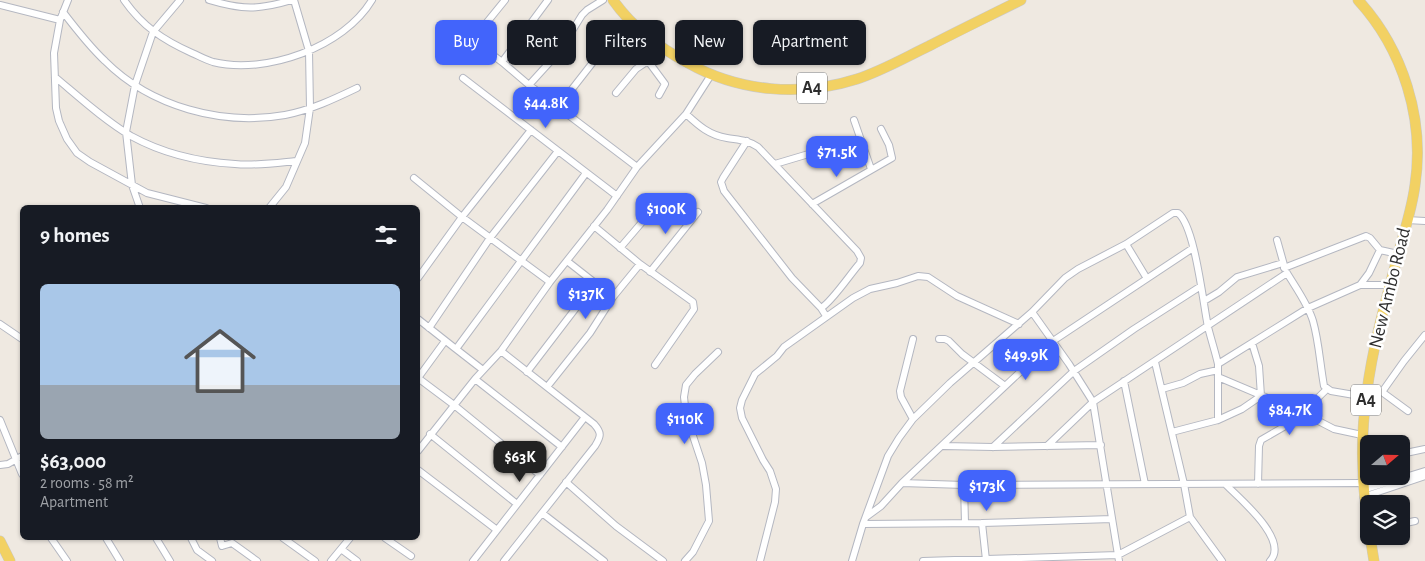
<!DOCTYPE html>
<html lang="en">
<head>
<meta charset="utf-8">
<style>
  body { margin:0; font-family:"Alegreya Sans",sans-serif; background:#242831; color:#f1f3f6; height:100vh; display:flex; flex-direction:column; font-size:19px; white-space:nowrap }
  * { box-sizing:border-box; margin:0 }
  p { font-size:16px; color:#9ea1a6 }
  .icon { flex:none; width:28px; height:28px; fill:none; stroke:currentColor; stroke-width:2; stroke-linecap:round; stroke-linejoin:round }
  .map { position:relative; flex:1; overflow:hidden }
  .drawer { position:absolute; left:20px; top:205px; width:400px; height:335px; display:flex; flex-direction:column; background:#171b24; border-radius:8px; box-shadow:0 1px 4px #0004 }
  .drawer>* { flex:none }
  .hud { position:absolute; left:435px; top:20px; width:475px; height:45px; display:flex; gap:10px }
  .needle { width:32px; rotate:70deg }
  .fabs { position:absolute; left:1360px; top:435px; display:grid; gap:10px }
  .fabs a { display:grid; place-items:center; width:50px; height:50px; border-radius:8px; background:#171b24; box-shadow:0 1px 4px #0004; font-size:25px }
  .price { position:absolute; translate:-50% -42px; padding:0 11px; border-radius:10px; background:#4264fb; color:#fff; font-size:16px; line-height:32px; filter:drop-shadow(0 1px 2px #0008) }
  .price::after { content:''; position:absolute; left:50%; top:30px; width:15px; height:11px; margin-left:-8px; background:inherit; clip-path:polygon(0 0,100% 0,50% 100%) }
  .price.selected { background:#222; color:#fff }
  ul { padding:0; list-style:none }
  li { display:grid; align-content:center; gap:10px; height:265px; padding:0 20px }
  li+li { border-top:1px solid #363941 }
  li span { display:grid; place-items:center; height:155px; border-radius:8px; color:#555 }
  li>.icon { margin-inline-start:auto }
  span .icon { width:90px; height:90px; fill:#fffc; stroke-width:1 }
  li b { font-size:21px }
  h2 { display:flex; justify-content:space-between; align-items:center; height:60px; padding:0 20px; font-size:21px }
  .chip { padding:0 18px; border-radius:8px; background:#171b24; box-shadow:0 1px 4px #0004; font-size:18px; line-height:45px }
  .chip.selected { background:#4264fb; color:#fff }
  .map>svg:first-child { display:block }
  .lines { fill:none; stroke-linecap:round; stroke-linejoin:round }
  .minor-casing { stroke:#b4b7c1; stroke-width:8 }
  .primary-casing { stroke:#c9c9c9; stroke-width:11 }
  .minor { stroke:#fff; stroke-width:6 }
  .primary { stroke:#f2d163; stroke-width:10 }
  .labels { text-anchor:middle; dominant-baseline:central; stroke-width:5; stroke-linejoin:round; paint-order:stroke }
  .shield { fill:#fff; stroke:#6d6d6d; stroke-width:1 }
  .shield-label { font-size:18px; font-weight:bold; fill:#2e2e2e }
  .street-label { font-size:19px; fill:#2e2e2e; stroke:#fff }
</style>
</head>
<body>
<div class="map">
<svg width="1425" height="561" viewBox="0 0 1425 561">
  <rect width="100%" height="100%" fill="#efe9e1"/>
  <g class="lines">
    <g class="minor-casing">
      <path id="minor" d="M68,0L60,20L54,53L56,108L59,121L67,139L77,153L90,162L147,193L206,208
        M124,0C142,26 163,40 192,53C199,56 206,60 213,62C266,75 344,47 372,0
        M209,0C242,10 259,10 292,0
        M505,0L475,37L478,44L502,62L529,85L637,167
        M0,5L60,20
        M63,12C76,29 89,46 105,61C151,107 222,126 285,115C311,110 334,99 357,88
        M658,45L648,57V61L665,84L659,95
        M502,62L548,0
        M55,77C79,97 104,120 131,136C162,153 200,162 235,164C255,166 276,163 296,161
        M463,78L617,196
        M529,85L559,52L582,15L587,10L603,0
        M616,93L636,69L648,61
        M558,107L608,43
        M686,114C699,126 709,135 727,138C738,140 748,140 758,147L857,251L861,258L860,263C851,273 831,303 821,308
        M854,120L871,169
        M747,141L723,178L721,182L724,191L792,278L821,308L826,316
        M775,164L859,139
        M414,178L462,217L550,282
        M812,204L892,158L889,145L881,129
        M140,208L132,185L126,132L135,85L153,32L180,0
        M269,208L286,187L305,143L310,108L309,51L294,0
        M1407,220L1425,221
        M594,226L640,264L693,302L694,309L655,365
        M1277,240L1284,265
        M1126,244L1146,277
        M620,248L649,214
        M567,261L613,297
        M1284,268L1366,236L1370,238L1380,250L1398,254
        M650,272L698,212
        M418,278L462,217L531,130
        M1360,285L1369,273L1380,250
        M1204,301L1219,292L1237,277L1283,263
        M1032,312L1069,364L1093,402L1119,561
        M418,319L456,349
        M0,324L22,339
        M429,328L490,238L558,151
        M939,339H945L949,341L962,354L1005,386
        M501,351L594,424C602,433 601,436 595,446L504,561
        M1155,362L1184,484L1190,517L1222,561
        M483,370L456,349L586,173
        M527,372L595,283
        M1218,377L1303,413L1334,429L1362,435
        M418,378L454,405L540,475
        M418,378L445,341
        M475,379L562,447
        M1124,381L1145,484
        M547,387L590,333L613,297L640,264
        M1162,389L1183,383L1200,374L1218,370
        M1367,391L1382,392L1404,361L1425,335
        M1382,392L1408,411
        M913,419L901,397L900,391L913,339
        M0,420L22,474
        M1218,420L1242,409L1261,396L1259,366L1252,343
        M1172,432L1218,420V364
        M430,434L517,504
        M943,446L993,447L1101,445
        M1047,446L1093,402L1287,273C1296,288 1308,304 1313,321C1319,342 1320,364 1324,386L1331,391L1366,397
        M993,447L1074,371L1134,329L1201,286
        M418,451L475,379L501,351L550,282L607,210L637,167L686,114L711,75
        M1401,454L1425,449
        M0,465L8,464L22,456
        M418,470L497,530
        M566,482L616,526L663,561
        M902,483L964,485L1362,483
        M1225,484C1239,498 1290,540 1270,561
        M1258,484L1259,446L1261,440L1294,421L1327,389
        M964,485L965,523
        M1363,490L1425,471
        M1363,497L1425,476
        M542,513L604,561
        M866,517L881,506L902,483L1053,341L1193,248
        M982,523L986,560
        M863,524L982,523L1112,519
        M1401,524L1415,521
        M51,538L67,561
        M106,538L120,561
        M156,538L170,561
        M191,538L197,550L212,561
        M220,538L222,546L232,543L257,561
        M283,538L315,561
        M385,538L411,556
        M341,549L357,561
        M331,561L350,538
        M473,561L585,417
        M685,561L693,552L709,521L706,485L702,463L686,415L684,397L686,385L695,374L718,352
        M760,561L775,502L776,489L770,471L763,460L742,418L740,408L742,400L755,374L777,356L784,347L853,298L870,289L897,283L918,276L928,277L957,296L1019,324
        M852,561L863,524L888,456L899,438L913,419L950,383L1032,312L1065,278L1078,269L1126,244L1173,213H1178C1195,226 1203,303 1208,327C1211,339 1215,351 1218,364L1308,308L1360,285H1391
        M923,561L1118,555L1190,517"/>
    </g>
    <g class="primary-casing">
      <path id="primary" d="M613,0C632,27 660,48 688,63C739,92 801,97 857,79C882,71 906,57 929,46C960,30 991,15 1021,0
        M1358,0C1403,49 1425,119 1415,185C1412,209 1404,232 1398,255C1386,300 1373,345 1367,391C1360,439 1361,483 1369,530
        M1370,536L1374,561
        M0,541L10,561"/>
    </g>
    <use href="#minor" class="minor"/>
    <use href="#primary" class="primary"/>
  </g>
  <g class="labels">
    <g class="shield">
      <rect x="797" y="72.5" width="30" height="31" rx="4"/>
      <rect x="1351" y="384.5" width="30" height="31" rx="4"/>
    </g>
    <g class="shield-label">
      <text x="812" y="88">A4</text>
      <text x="1366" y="400">A4</text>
    </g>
    <g class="street-label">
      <text transform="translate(1390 288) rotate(-76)">New Ambo Road</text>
    </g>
  </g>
</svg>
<div class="fabs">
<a><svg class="needle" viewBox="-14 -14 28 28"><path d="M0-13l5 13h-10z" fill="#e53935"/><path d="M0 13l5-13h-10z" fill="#9ea1a6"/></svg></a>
<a><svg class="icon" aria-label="layers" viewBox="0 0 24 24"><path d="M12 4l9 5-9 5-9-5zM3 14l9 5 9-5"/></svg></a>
</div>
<b class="price" style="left:546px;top:129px">$44.8K</b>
<b class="price" style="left:837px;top:178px">$71.5K</b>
<b class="price" style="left:666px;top:235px">$100K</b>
<b class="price" style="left:586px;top:320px">$137K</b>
<b class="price" style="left:1026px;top:381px">$49.9K</b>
<b class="price" style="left:1290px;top:436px">$84.7K</b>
<b class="price" style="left:685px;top:445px">$110K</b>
<b class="price selected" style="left:520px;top:483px">$63K</b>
<b class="price" style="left:987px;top:512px">$173K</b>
<div class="hud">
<a class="chip selected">Buy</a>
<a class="chip">Rent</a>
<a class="chip">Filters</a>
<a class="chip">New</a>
<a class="chip">Apartment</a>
</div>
<section class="drawer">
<h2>9 homes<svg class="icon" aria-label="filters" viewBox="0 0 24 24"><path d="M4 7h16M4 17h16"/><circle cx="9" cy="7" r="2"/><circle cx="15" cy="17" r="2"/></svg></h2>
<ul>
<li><span style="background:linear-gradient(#a9c7e8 65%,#9aa5b1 0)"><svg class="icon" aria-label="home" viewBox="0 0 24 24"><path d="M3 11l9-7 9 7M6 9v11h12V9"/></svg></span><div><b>$63,000</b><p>2 rooms · 58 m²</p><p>Apartment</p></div></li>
</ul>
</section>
</div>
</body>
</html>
